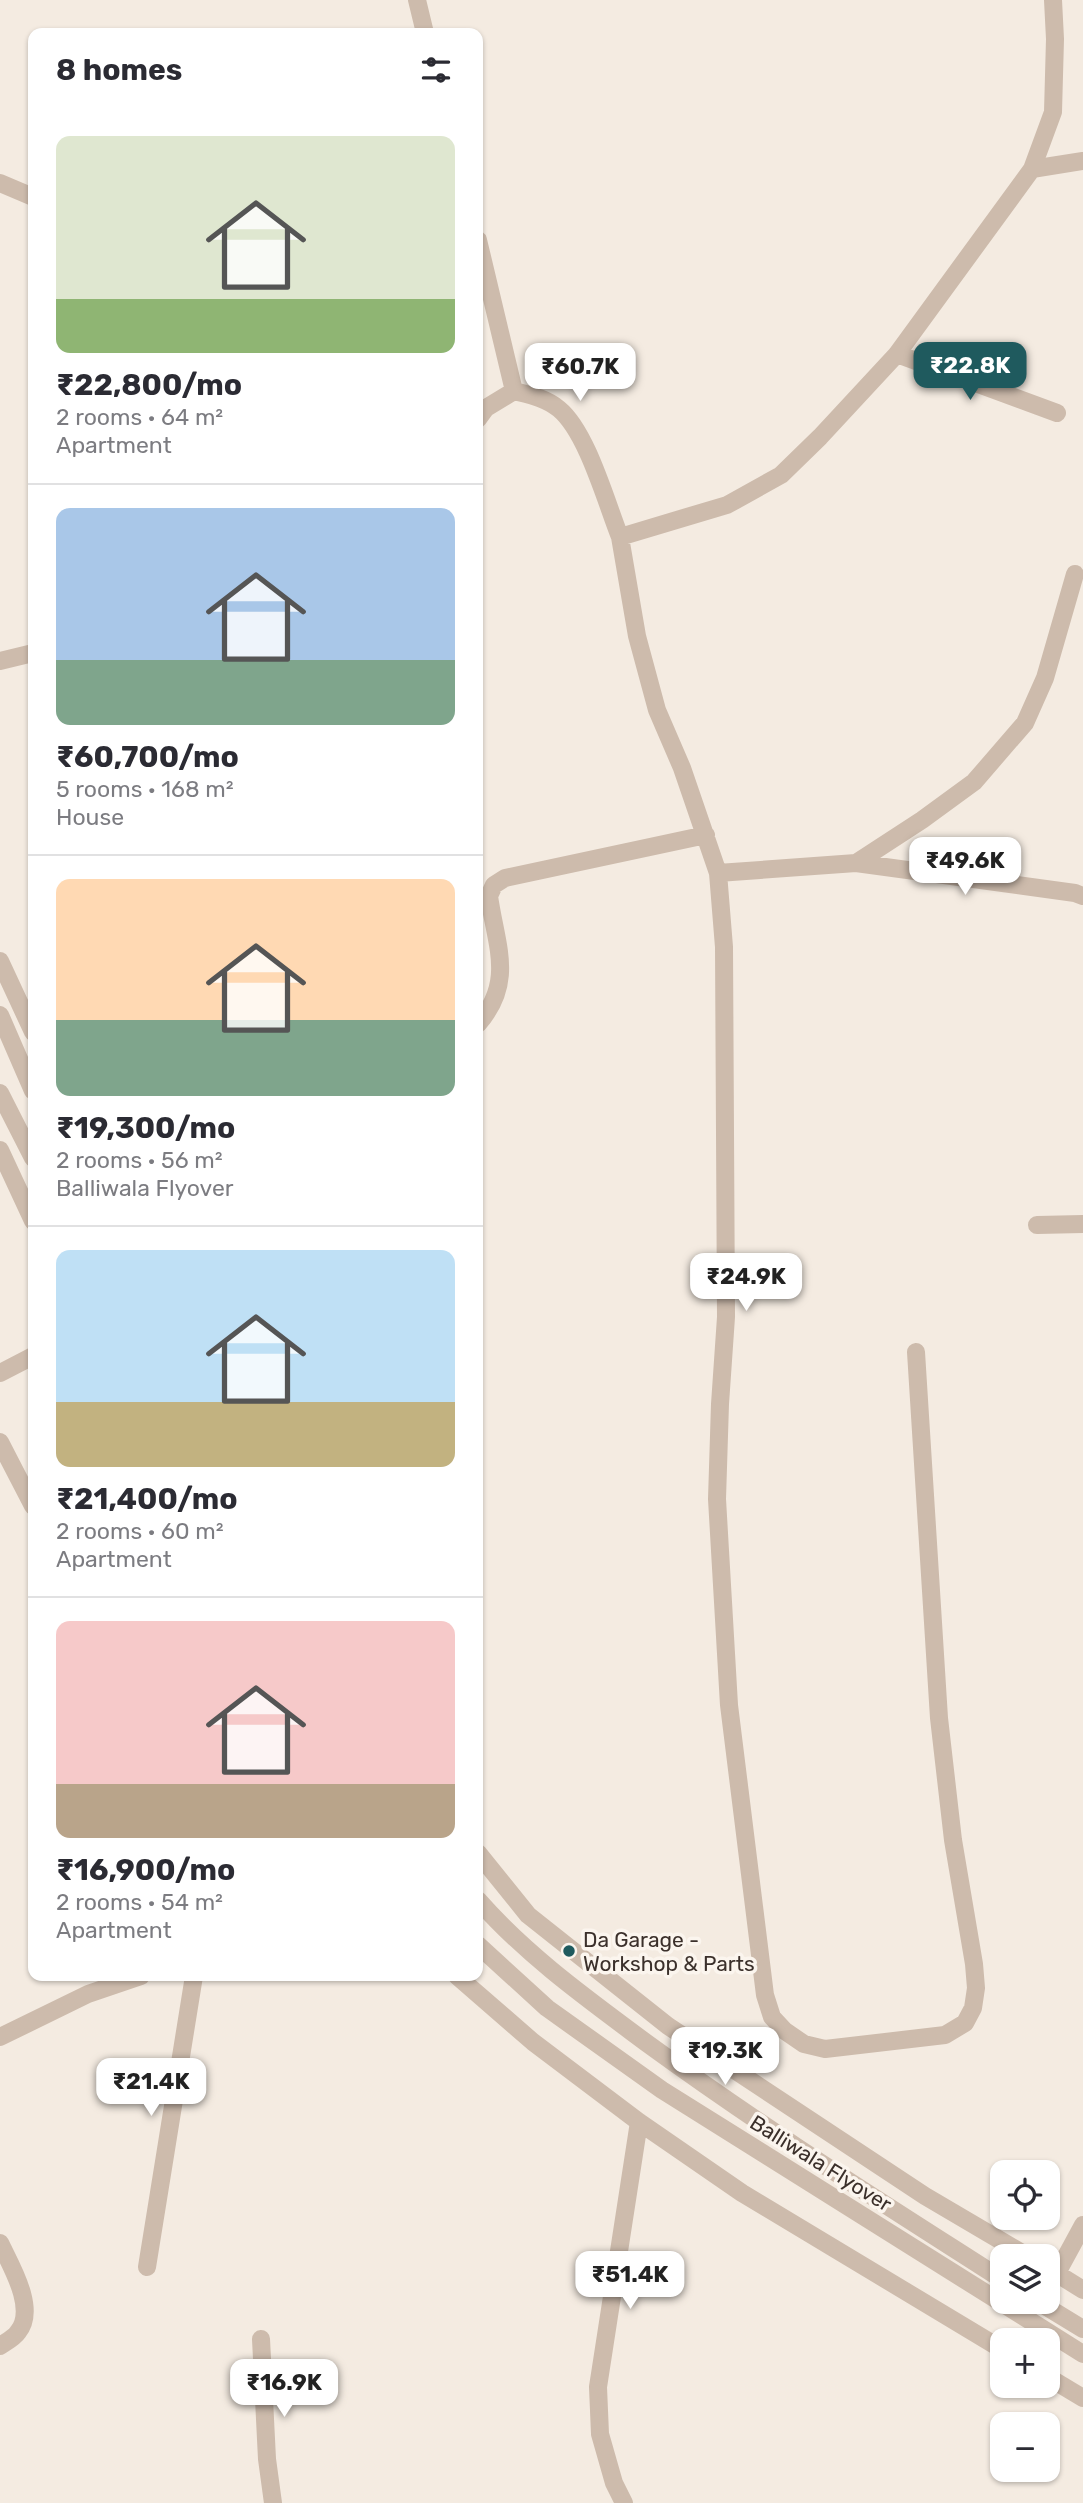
<!DOCTYPE html>
<html lang="en">
<head>
<meta charset="utf-8">
<style>
  body { margin:0; font-family:Rubik,sans-serif; background:#f2f2f3; color:#2b2b33; height:100vh; display:flex; flex-direction:column; font-size:26px; white-space:nowrap }
  * { box-sizing:border-box; margin:0 }
  p { font-size:23px; color:#7c7c81 }
  .icon { flex:none; width:38px; height:38px; fill:none; stroke:currentColor; stroke-width:2; stroke-linecap:round; stroke-linejoin:round }
  .map { position:relative; flex:1; overflow:hidden }
  .sheet { position:absolute; left:28px; top:28px; width:455px; height:1953px; display:flex; flex-direction:column; background:#fff; border-radius:14px; box-shadow:0 2px 5px #0004 }
  .sheet>* { flex:none }
  .buttons { position:absolute; left:990px; top:2160px; display:grid; gap:14px }
  .buttons a { display:grid; place-items:center; width:70px; height:70px; border-radius:14px; background:#fff; box-shadow:0 2px 5px #0004; font-size:35px }
  .price { position:absolute; translate:-50% -60px; padding:0 16px; border-radius:14px; background:#fff; color:#222; font-size:23px; line-height:46px; filter:drop-shadow(0 2px 4px #0008) }
  .price::after { content:''; position:absolute; left:50%; top:42px; width:21px; height:16px; margin-left:-10px; background:inherit; clip-path:polygon(0 0,100% 0,50% 100%) }
  .price.on { background:#1f5a5e; color:#fff }
  ul { padding:0; list-style:none }
  li { display:grid; align-content:center; gap:14px; height:371px; padding:0 28px }
  li+li { border-top:2px solid #e1e1e2 }
  li span { display:grid; place-items:center; height:217px; border-radius:14px; color:#555 }
  li>.icon { margin-inline-start:auto }
  span .icon { width:126px; height:126px; fill:#fffc; stroke-width:1 }
  li b { font-size:30px }
  h2 { display:flex; justify-content:space-between; align-items:center; height:84px; padding:0 28px; font-size:30px }
  .map>svg:first-child { display:block }
  .lines { fill:none; stroke-linecap:round; stroke-linejoin:round }
  .minor { stroke:#cdbbac; stroke-width:18 }
  .poi-dot { fill:#1f5a5e; stroke:#fbf5ee; stroke-width:2.5 }
  .labels { text-anchor:middle; dominant-baseline:central; stroke-width:7; stroke-linejoin:round; paint-order:stroke }
  .poi-label { font-size:21px; fill:#3b302b; stroke:#fbf5ee; text-anchor:start }
  .street-label { font-size:21px; fill:#3b302b; stroke:#fbf5ee }
</style>
</head>
<body>
<div class="map">
<svg width="1083" height="2503" viewBox="0 0 1083 2503">
  <rect width="100%" height="100%" fill="#f4ebe1"/>
  <g class="lines">
    <path class="minor" d="M417,0L425,33
      M1032,169L1083,161
      M0,183L33,197
      M478,240L514,391
      M897,354L1057,413
      M478,419L486,408L514,391C530,395 546,398 559,409C587,432 606,502 620,537
      M0,661L33,653
      M856,863L1075,893L1083,896
      M718,873L856,863L922,820L974,782L1025,723L1045,678L1075,574
      M0,961L33,1032
      M0,1015L33,1091
      M478,1024C515,981 496,946 489,896L494,885L505,878L706,835
      M0,1093L33,1158
      M0,1150L33,1221
      M1037,1225L1083,1224
      M916,1352L939,1718L953,1840L974,1964L976,1988L973,2008L965,2023L945,2035L825,2049L804,2044L785,2031L772,2017L765,1995L729,1705L717,1499L720,1404L726,1317L724,947L718,873L682,768L657,710L637,636L620,537L727,505L781,475L820,437L897,354L1032,169L1053,112L1055,39L1053,0
      M0,1373L33,1356
      M0,1442L33,1506
      M478,1853L528,1915L668,2026L925,2196L1027,2256
      M478,1900C527,1956 589,2000 648,2044C763,2128 883,2203 1003,2280
      M478,1945L547,2008L662,2090L1083,2354
      M457,1976L533,2042L639,2122L742,2193L1003,2350
      M0,2037L88,1994L141,1976
      M0,2243C11,2266 37,2309 18,2332C14,2338 6,2342 0,2346
      M147,2267L194,1976
      M1048,2268L1083,2290
      M1057,2273L1083,2225
      M1037,2301L1083,2329
      M261,2339L267,2459L273,2503
      M1048,2377L1083,2398
      M624,2503L614,2483L600,2434L598,2387L639,2122"/>
  </g>
  <circle class="poi-dot" cx="569" cy="1951" r="7"/>
  <g class="labels">
    <g class="poi-label">
      <text x="583" y="1939">Da Garage -<tspan x="583" dy="24">Workshop &amp; Parts</tspan></text>
    </g>
    <g class="street-label">
      <text transform="translate(821 2163) rotate(32)">Balliwala Flyover</text>
    </g>
  </g>
</svg>
<div class="buttons">
<a><svg class="icon" aria-label="locate" viewBox="0 0 24 24"><circle cx="12" cy="12" r="6"/><path d="M12 2v4M12 18v4M2 12h4M18 12h4"/></svg></a>
<a><svg class="icon" aria-label="layers" viewBox="0 0 24 24"><path d="M12 4l9 5-9 5-9-5zM3 14l9 5 9-5"/></svg></a>
<a>+</a>
<a>−</a>
</div>
<b class="price on" style="left:970px;top:402px">₹22.8K</b>
<b class="price" style="left:580px;top:403px">₹60.7K</b>
<b class="price" style="left:965px;top:897px">₹49.6K</b>
<b class="price" style="left:746px;top:1313px">₹24.9K</b>
<b class="price" style="left:725px;top:2087px">₹19.3K</b>
<b class="price" style="left:151px;top:2118px">₹21.4K</b>
<b class="price" style="left:630px;top:2311px">₹51.4K</b>
<b class="price" style="left:284px;top:2419px">₹16.9K</b>
<section class="sheet">
<h2>8 homes<svg class="icon" aria-label="filters" viewBox="0 0 24 24"><path d="M4 7h16M4 17h16"/><circle cx="9" cy="7" r="2"/><circle cx="15" cy="17" r="2"/></svg></h2>
<ul>
<li><span style="background:linear-gradient(#dfe7d0 75%,#8fb573 0)"><svg class="icon" aria-label="home" viewBox="0 0 24 24"><path d="M3 11l9-7 9 7M6 9v11h12V9"/></svg></span><div><b>₹22,800/mo</b><p>2 rooms · 64 m²</p><p>Apartment</p></div></li>
<li><span style="background:linear-gradient(#a9c7e8 70%,#7fa58c 0)"><svg class="icon" aria-label="home" viewBox="0 0 24 24"><path d="M3 11l9-7 9 7M6 9v11h12V9"/></svg></span><div><b>₹60,700/mo</b><p>5 rooms · 168 m²</p><p>House</p></div></li>
<li><span style="background:linear-gradient(#ffd9b3 65%,#7fa58c 0)"><svg class="icon" aria-label="home" viewBox="0 0 24 24"><path d="M3 11l9-7 9 7M6 9v11h12V9"/></svg></span><div><b>₹19,300/mo</b><p>2 rooms · 56 m²</p><p>Balliwala Flyover</p></div></li>
<li><span style="background:linear-gradient(#bfe0f5 70%,#c2b280 0)"><svg class="icon" aria-label="home" viewBox="0 0 24 24"><path d="M3 11l9-7 9 7M6 9v11h12V9"/></svg></span><div><b>₹21,400/mo</b><p>2 rooms · 60 m²</p><p>Apartment</p></div></li>
<li><span style="background:linear-gradient(#f6c9c9 75%,#b9a48a 0)"><svg class="icon" aria-label="home" viewBox="0 0 24 24"><path d="M3 11l9-7 9 7M6 9v11h12V9"/></svg></span><div><b>₹16,900/mo</b><p>2 rooms · 54 m²</p><p>Apartment</p></div></li>
</ul>
</section>
</div>
</body>
</html>
